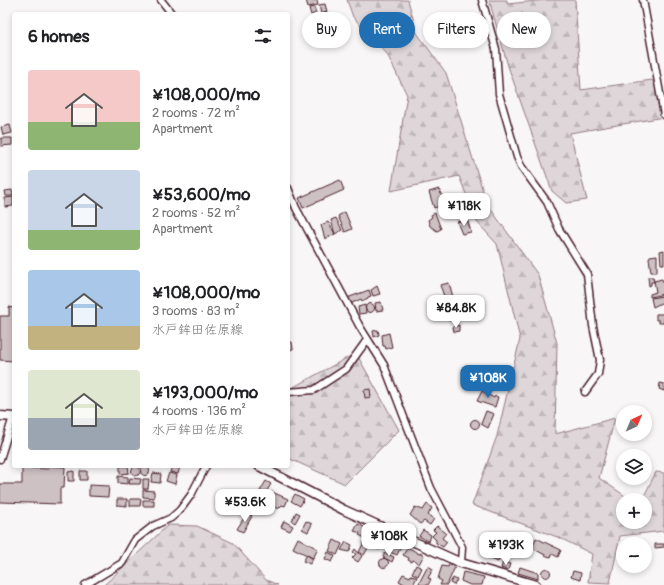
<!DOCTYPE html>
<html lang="en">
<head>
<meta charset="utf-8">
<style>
  body { margin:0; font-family:Pangolin,"Klee One",sans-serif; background:#f6f6f6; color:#202124; height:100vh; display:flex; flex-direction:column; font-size:15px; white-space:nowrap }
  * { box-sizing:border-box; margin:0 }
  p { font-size:13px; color:#757577 }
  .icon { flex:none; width:22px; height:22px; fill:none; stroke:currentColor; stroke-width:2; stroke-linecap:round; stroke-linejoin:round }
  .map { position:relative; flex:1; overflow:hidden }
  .details { position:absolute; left:12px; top:12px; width:278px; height:456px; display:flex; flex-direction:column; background:#fff; border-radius:4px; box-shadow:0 2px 6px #0003 }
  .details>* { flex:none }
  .banner { position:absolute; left:302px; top:12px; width:302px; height:36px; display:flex; gap:8px }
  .needle { width:26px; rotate:44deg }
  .fabs { position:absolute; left:616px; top:405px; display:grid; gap:8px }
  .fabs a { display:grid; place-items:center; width:36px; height:36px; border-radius:50%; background:#fff; box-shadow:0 2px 6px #0003; font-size:20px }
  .price { position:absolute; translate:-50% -34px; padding:0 9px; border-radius:8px; background:#fff; color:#222; font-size:13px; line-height:26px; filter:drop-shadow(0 1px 2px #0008) }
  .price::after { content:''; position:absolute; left:50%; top:24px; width:12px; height:9px; margin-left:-6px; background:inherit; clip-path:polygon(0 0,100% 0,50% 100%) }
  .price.selected { background:#1f6fb2; color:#fff }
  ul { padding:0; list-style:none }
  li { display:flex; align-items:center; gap:12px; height:100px; padding:0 16px }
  li span { display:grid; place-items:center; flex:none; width:112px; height:80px; border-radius:4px; color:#555 }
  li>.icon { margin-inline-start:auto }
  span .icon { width:48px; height:48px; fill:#fffc; stroke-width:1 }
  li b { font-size:17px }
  h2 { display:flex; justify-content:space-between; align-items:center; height:48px; padding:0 16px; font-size:17px }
  .tag { padding:0 14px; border-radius:18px; background:#fff; box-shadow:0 2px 6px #0003; font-size:14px; line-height:36px }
  .tag.selected { background:#1f6fb2; color:#fff }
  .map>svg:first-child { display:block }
  .forest { fill:url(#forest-firs); stroke:#947a82 }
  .building { fill:#cdc1c4; stroke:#4a1f2b }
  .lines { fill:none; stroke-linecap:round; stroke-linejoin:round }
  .minor-casing { stroke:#4a1f2b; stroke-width:9 }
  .major-casing { stroke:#4a1f2b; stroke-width:11 }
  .minor { stroke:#fff; stroke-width:6 }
  .major { stroke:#fff; stroke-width:8 }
</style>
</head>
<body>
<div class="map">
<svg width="664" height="585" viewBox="0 0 664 585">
  <defs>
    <pattern id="forest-firs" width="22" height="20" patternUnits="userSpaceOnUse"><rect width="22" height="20" fill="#ded6d9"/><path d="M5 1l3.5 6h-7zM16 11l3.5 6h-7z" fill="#c0b7ba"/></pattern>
  </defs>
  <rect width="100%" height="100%" fill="#f8f6f7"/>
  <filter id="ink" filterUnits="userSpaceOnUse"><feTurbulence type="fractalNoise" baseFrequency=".025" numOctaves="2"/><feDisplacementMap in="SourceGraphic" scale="8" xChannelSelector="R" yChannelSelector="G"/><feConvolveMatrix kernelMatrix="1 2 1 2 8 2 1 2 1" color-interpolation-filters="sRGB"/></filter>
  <g filter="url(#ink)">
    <path class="forest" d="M347,0H408L417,33L446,73L487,204L538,275L557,343L555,434L615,418L599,478L631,500H623V522H645V500H642L656,472L664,473V531L620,536L610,583L588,582L592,554L560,538L472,505L497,436L520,339L497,244L477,222L459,176L391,191L407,95L387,54L353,17Z
      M489,0H507V4L546,0H575L581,90L652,80L664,100V117L570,133L587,200L566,203L552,191L508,66Z
      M356,353L399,430L345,484L288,458V390Z
      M168,525L197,526L233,543L266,580L278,585H104Z"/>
    <path class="building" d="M306,0H317L318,5L308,7Z
      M325,4L327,12L321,14L319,5Z
      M314,7L316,13L311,15L309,8Z
      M325,13L330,24L321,28L319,21L322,20L320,15Z
      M10,125L12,133L3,135L1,127Z
      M1,138H12V145L1,146Z
      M340,180L344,190L303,208L299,198Z
      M439,189L445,204L434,208L429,192Z
      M12,190L13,196H6L5,191Z
      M13,197V206L5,207V198Z
      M345,212L352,229L345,232L338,216Z
      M435,213L441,229L437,231L430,226L428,220L432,217L431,215Z
      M336,218L342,230L335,234L331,220Z
      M467,219L471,232L462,234L457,222Z
      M328,222L335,234L325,239L321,225Z
      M664,250V264H661L660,251Z
      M657,255V272H651L649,258L650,256Z
      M648,277H653L654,282H651V285L649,286Z
      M662,279L664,284V294L650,297V294L656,292L654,281Z
      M449,283L453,297L445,299L440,285Z
      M377,286L380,294L373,296L371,290Z
      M369,290L371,296L368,297V298L362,301L361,299L350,304L347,298Z
      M662,296L663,302L653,307L651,298Z
      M381,302L383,310L376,311L375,303Z
      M365.5 308a4.5 4.5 0 1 1 9 0a4.5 4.5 0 1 1-9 0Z
      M365,305L366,313L359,314L358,307Z
      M9,307L14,308V361L0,360V316H9Z
      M455,307L457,317L449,321L446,308Z
      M656,314H664V323H659V320H656Z
      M459,325V331L454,332L453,327Z
      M378,330L379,335L374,337L373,331Z
      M389,333L392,347L386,349L385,346H383L382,335Z
      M288,342H292L293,349L288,350Z
      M660,383L664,384V391L659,389Z
      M370,389L371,397L365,398L364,390Z
      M482,391L494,398L495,396L498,397L495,407L477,401Z
      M486,411L494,414L488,428L481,424Z
      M470.5 424a4.5 4.5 0 1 1 9 0a4.5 4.5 0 1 1-9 0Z
      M49,466L65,467L64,488H60V504L0,502V484H22V468L49,469Z
      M120,466H128L129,473L120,474Z
      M172,466H180L178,474L170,472Z
      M140.5 471a4.5 4.5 0 1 1 9 0a4.5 4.5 0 1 1-9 0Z
      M131.5 471a4.5 4.5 0 1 1 9 0a4.5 4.5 0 1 1-9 0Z
      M74,471V481H68V472Z
      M80,471H87V480H80Z
      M153,473L161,474L160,483L151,482Z
      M169,473L177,475L175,484L166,481Z
      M118,476L128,477V484L118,483Z
      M130,478L141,479L140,484H129Z
      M143,479H149L148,489H143Z
      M266,481L271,484L265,494L260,491Z
      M89,485L109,486L108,497L89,496Z
      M143,490L154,491V498L143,497Z
      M260,492L265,495L255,511L250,508Z
      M272,492L288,499L285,506L282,505L278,509L267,502Z
      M295,494L304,499L300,506L291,501Z
      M117,499H127V506L117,505Z
      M130,499H141L140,506H130Z
      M143,500H154V506H143Z
      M427,504L432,508L428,515L434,519L430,525L424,521L420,524L410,515L415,507L423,510Z
      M296,512L300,514L295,523L292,521Z
      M247,513L252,516L243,532L237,529Z
      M284,521L293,526L290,531L281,527Z
      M306,521L312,524L308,532L302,529Z
      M358,524L372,531L371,537L367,539L359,535L360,533L354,531Z
      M437,526L446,533L442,538L447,542L443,547L436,543V540L432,536L436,532L433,530Z
      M423,530L431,535L429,542L419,536Z
      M378,536L385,541L379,550L372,545Z
      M298,538L318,549L313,558L293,548Z
      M536,538L561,550L558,557L552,554L551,557L547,556L532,548Z
      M334,540L342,544L337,555L329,551Z
      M365,540L371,543L364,555L359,552Z
      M396,540L403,542L397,555L390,552Z
      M504,541L516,544V545L521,547L518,554L501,549Z
      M346,542L352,545L349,552L341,550Z
      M655,544H664V547L655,548Z
      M408,547L419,554L421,553V555L422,554L424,555L419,564L413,560L412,562L408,560L409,558L403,555Z
      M355,549L362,556L358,562L352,558L356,554L353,552Z
      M494,551L501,553L498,562L491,559Z
      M328,552L335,556L332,562L325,559Z
      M385,553L394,557L392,562L383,557Z
      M307,555L313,559L310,564L303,561Z
      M379.5 563a4.5 4.5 0 1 1 9 0a4.5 4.5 0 1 1-9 0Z
      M503,562L510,564L508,570L501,568Z
      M449,564L455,567L447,585H440L442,581L438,579L440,572L442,566L448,567Z
      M416,565L422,568L418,576L412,573Z
      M428,566L433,569L428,578L431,579L428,585H418Z
      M520,567L538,573V579L518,573Z
      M541.5 573a4.5 4.5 0 1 1 9 0a4.5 4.5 0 1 1-9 0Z
      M573,571L581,573L580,580L571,577Z
      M463,572L484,577L482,585H470L461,581Z
      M403,574L410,577L411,575L417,577L413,585H406L399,581Z
      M453,578L457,580L454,585L450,583Z"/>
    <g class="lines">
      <g class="minor-casing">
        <path id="minor" d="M161,0L172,14
          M482,0L496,49L499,94L517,157L521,166L547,202L559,229L587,274L593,326L600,360L598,374L585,392
          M643,0L664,115
          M288,188L296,208L360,327L384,365L431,488L462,547L461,563
          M288,392L314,390L346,369L367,340
          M0,459L13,417
          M85,585L122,563L135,540L153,526L171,518L180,510L191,495L206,466"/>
      </g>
      <g class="major-casing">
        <path id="major" d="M0,416L14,417
          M259,466L344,510L461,563L536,585"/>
      </g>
      <use href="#minor" class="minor"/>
      <use href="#major" class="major"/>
    </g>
  </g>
</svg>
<div class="fabs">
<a><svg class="needle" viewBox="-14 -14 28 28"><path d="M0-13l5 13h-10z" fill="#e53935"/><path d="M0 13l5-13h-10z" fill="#757577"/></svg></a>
<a><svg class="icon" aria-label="layers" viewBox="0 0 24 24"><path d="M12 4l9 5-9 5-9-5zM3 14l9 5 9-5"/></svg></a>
<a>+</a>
<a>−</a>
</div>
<b class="price" style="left:464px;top:227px">¥118K</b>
<b class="price" style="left:456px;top:329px">¥84.8K</b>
<b class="price selected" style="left:488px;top:399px">¥108K</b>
<b class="price" style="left:245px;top:523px">¥53.6K</b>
<b class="price" style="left:389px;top:557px">¥108K</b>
<b class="price" style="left:506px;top:566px">¥193K</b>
<div class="banner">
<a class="tag">Buy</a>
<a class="tag selected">Rent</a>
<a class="tag">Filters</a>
<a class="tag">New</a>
</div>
<section class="details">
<h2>6 homes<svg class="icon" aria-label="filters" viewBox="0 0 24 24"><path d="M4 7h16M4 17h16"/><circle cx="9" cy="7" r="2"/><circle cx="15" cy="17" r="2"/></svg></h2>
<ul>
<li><span style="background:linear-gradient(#f6c9c9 65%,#8fb573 0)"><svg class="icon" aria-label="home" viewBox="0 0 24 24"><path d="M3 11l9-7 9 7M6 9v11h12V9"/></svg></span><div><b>¥108,000/mo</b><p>2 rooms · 72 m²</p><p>Apartment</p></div></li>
<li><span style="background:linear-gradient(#c9d6e8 75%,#8fb573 0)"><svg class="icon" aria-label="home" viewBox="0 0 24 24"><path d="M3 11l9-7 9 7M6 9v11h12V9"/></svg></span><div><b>¥53,600/mo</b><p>2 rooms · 52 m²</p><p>Apartment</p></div></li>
<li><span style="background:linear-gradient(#a9c7e8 70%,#c2b280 0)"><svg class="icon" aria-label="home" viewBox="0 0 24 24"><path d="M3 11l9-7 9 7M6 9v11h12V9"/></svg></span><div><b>¥108,000/mo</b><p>3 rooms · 83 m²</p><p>水戸鉾田佐原線</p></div></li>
<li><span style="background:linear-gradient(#dfe7d0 60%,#9aa5b1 0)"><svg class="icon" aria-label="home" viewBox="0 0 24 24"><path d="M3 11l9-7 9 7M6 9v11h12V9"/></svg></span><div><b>¥193,000/mo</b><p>4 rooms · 136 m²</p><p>水戸鉾田佐原線</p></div></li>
</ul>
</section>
</div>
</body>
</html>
